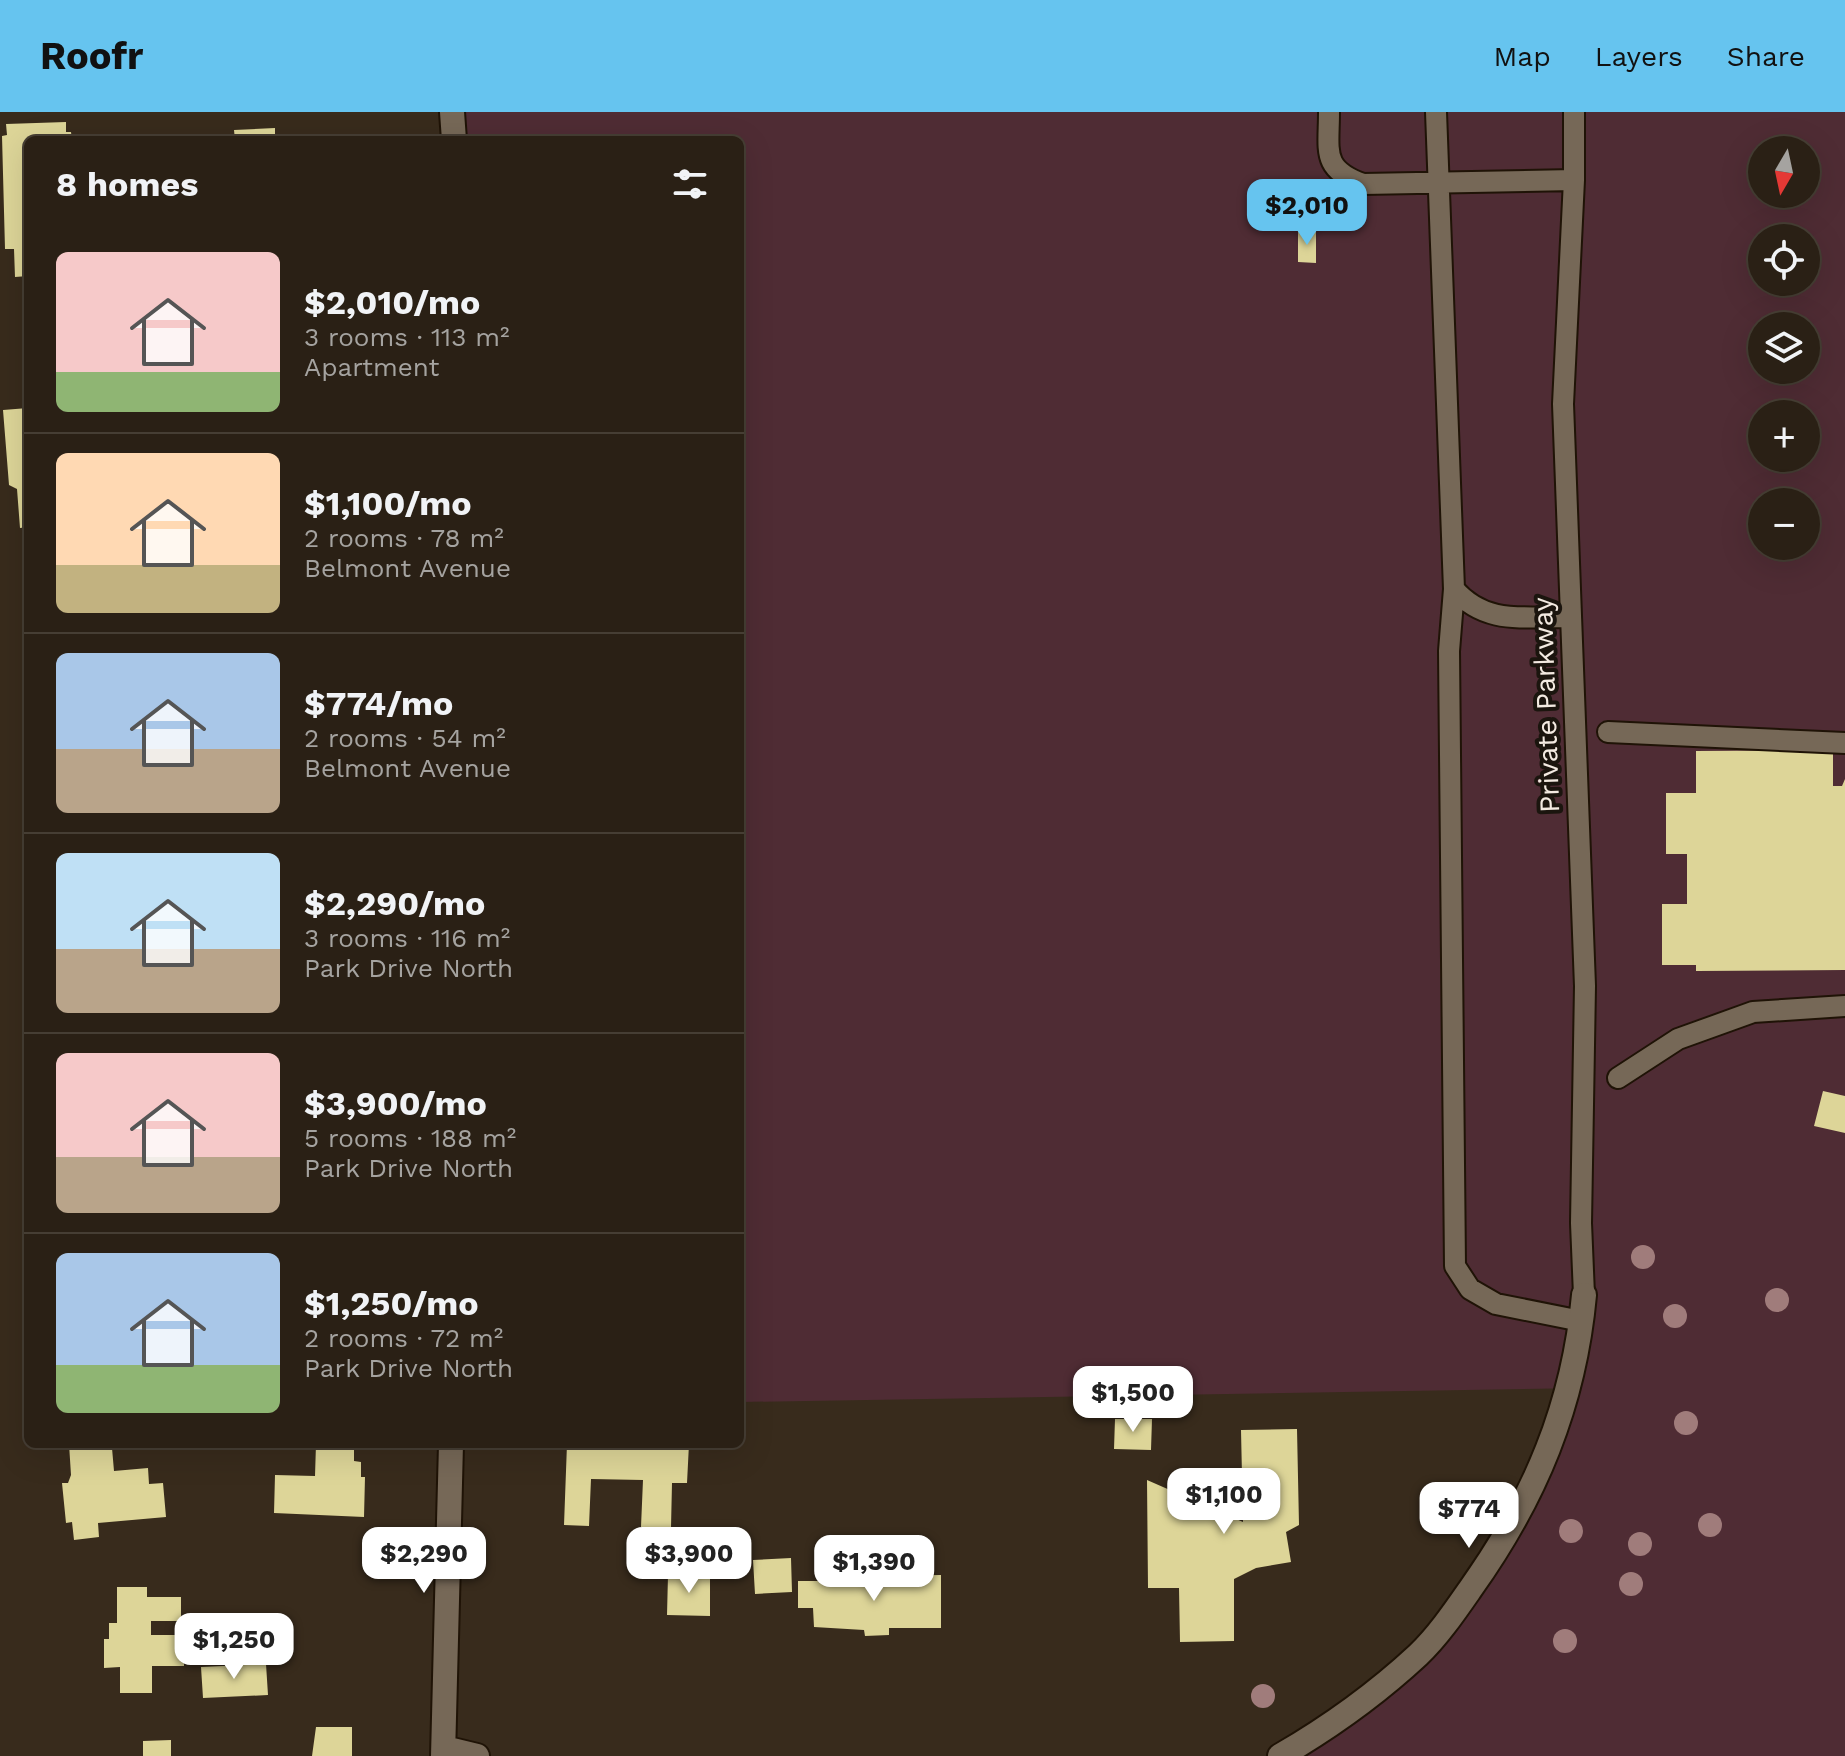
<!DOCTYPE html>
<html lang="en">
<head>
<meta charset="utf-8">
<style>
  body { margin:0; font-family:"Work Sans",sans-serif; background:#32281e; color:#f1f3f6; height:100vh; display:flex; flex-direction:column; font-size:30px; white-space:nowrap }
  * { box-sizing:border-box; margin:0 }
  p { font-size:26px; color:#a5a3a0 }
  .icon { flex:none; width:44px; height:44px; fill:none; stroke:currentColor; stroke-width:2; stroke-linecap:round; stroke-linejoin:round }
  .map { position:relative; flex:1; overflow:hidden }
  .sheet { position:absolute; left:24px; top:24px; width:720px; height:1312px; display:flex; flex-direction:column; background:#2a2015; border-radius:12px; box-shadow:0 8px 32px #0002,0 0 0 2px #463e34 }
  .sheet>* { flex:none }
  .needle { width:52px; rotate:189deg }
  .tools { position:absolute; left:1748px; top:24px; display:grid; gap:16px }
  .tools a { display:grid; place-items:center; width:72px; height:72px; border-radius:50%; background:#2a2015; box-shadow:0 8px 32px #0002,0 0 0 2px #463e34; font-size:40px }
  .price { position:absolute; translate:-50% -68px; padding:0 18px; border-radius:16px; background:#fff; color:#222; font-size:26px; line-height:52px; filter:drop-shadow(0 2px 4px #0008) }
  .price::after { content:''; position:absolute; left:50%; top:48px; width:24px; height:18px; margin-left:-12px; background:inherit; clip-path:polygon(0 0,100% 0,50% 100%) }
  .price.selected { background:#66c4ef; color:#111 }
  ul { padding:0; list-style:none }
  li { display:flex; align-items:center; gap:24px; height:200px; padding:0 32px }
  li+li { border-top:2px solid #463e34 }
  li span { display:grid; place-items:center; flex:none; width:224px; height:160px; border-radius:12px; color:#555 }
  li>.icon { margin-inline-start:auto }
  span .icon { width:96px; height:96px; fill:#fffc; stroke-width:1 }
  li b { font-size:34px }
  h2 { display:flex; justify-content:space-between; align-items:center; height:96px; padding:0 32px; font-size:34px }
  header { display:flex; align-items:center; gap:48px; box-sizing:border-box; height:112px; padding:0 40px; background:#66c4ef; color:#111 }
  header strong { font-size:38px }
  nav { display:flex; gap:44px; margin-inline-start:auto; font-size:28px }
  .map>svg:first-child { display:block }
  .green { fill:#4f2c34; fill-rule:evenodd }
  .building { fill:#ddd598 }
  .lines { fill:none; stroke-linecap:round; stroke-linejoin:round }
  .service-casing { stroke:#1f1306; stroke-width:24 }
  .minor-casing { stroke:#1f1306; stroke-width:28 }
  .service { stroke:#766857; stroke-width:20 }
  .minor { stroke:#766857; stroke-width:24 }
  .tree { fill:#a07c7b }
  .labels { text-anchor:middle; dominant-baseline:central; stroke-width:8; stroke-linejoin:round; paint-order:stroke }
  .street-label { font-size:28px; fill:#f3eae1; stroke:#1b150e }
</style>
</head>
<body>
<header>
<strong>Roofr</strong>
<nav><a>Map</a><a>Layers</a><a>Share</a></nav>
</header>
<div class="map">
<svg width="1845" height="1644" viewBox="0 0 1845 1644">
  <rect width="100%" height="100%" fill="#382b1c"/>
  <path class="green" d="M454,0H1845V1644H1303L1405,1569L1541,1387L1582,1276L740,1290V28H454ZM1762,38H1806V82H1762ZM1762,126H1806V170H1762ZM1762,214H1806V258H1762ZM1762,302H1806V346H1762ZM1762,390H1806V434H1762Z"/>
  <path class="building" d="M66,10V20H71L72,28H28V164L15,165L14,137H5L2,24L7,23L6,12Z
    M275,16V28H235L234,18Z
    M1298,119H1316V151L1298,150Z
    M28,296V415L20,416L17,377L9,373L3,298Z
    M1833,638V674H1842L1845,667V858L1696,859V853H1662V792H1687V742H1666V681H1696V639Z
    M1823,979L1845,984V1021L1814,1014Z
    M1115,1307H1152L1151,1338L1114,1337Z
    M1297,1317L1299,1413L1286,1420L1291,1450L1256,1456L1234,1467V1529L1180,1530L1179,1476H1148L1147,1368L1243,1410L1241,1318Z
    M69,1332H105V1337L112,1336L114,1359L148,1356L149,1372L163,1371L166,1405L98,1411L99,1425L74,1428L72,1410L66,1411L62,1371H68L71,1363Z
    M316,1332H354V1349L361,1350V1365H365L364,1405L274,1401L275,1363L315,1364Z
    M567,1332H689L687,1371H672L671,1416L641,1415L643,1368L591,1367L589,1414L564,1413Z
    M791,1446L792,1480L755,1482L753,1448Z
    M872,1459V1464L941,1463V1516H889V1523L865,1524L864,1518L814,1515L813,1496H798V1469H855V1460Z
    M668,1463H710V1504L667,1503Z
    M117,1475H147V1485H181V1509H151V1523H184V1554H152V1581H120V1555L104,1556V1527H109V1511H117Z
    M266,1552L268,1583L203,1586L201,1555Z
    M316,1615H352V1644H312Z
    M171,1628V1644H143V1629Z"/>
  <g class="lines">
    <g class="service-casing">
      <path id="service" d="M1329,0C1329,39 1321,57 1363,72L1574,68
        M1436,0L1454,477C1486,514 1525,504 1571,505
        M1574,0V68L1563,292L1585,874L1581,1111L1584,1183
        M1454,477L1449,539L1455,1154L1470,1177L1496,1192L1581,1209
        M1608,620L1845,631
        M1618,966L1678,927L1753,900L1845,894"/>
    </g>
    <g class="minor-casing">
      <path id="minor" d="M452,0L454,28
        M444,1636L477,1644
        M443,1644L451,1332
        M1280,1644C1330,1615 1376,1582 1418,1543C1438,1524 1455,1499 1471,1476C1535,1386 1574,1293 1584,1183"/>
    </g>
    <use href="#service" class="service"/>
    <use href="#minor" class="minor"/>
  </g>
  <g class="tree">
    <circle cx="1643" cy="1145" r="12"/>
    <circle cx="1777" cy="1188" r="12"/>
    <circle cx="1675" cy="1204" r="12"/>
    <circle cx="1686" cy="1311" r="12"/>
    <circle cx="1710" cy="1413" r="12"/>
    <circle cx="1571" cy="1419" r="12"/>
    <circle cx="1640" cy="1432" r="12"/>
    <circle cx="1631" cy="1472" r="12"/>
    <circle cx="1565" cy="1529" r="12"/>
    <circle cx="1263" cy="1584" r="12"/>
  </g>
  <g class="labels">
    <g class="street-label">
      <text transform="translate(1546 593) rotate(-92)">Private Parkway</text>
    </g>
  </g>
</svg>
<div class="tools">
<a><svg class="needle" viewBox="-14 -14 28 28"><path d="M0-13l5 13h-10z" fill="#e53935"/><path d="M0 13l5-13h-10z" fill="#a5a3a0"/></svg></a>
<a><svg class="icon" aria-label="locate" viewBox="0 0 24 24"><circle cx="12" cy="12" r="6"/><path d="M12 2v4M12 18v4M2 12h4M18 12h4"/></svg></a>
<a><svg class="icon" aria-label="layers" viewBox="0 0 24 24"><path d="M12 4l9 5-9 5-9-5zM3 14l9 5 9-5"/></svg></a>
<a>+</a>
<a>−</a>
</div>
<b class="price selected" style="left:1307px;top:135px">$2,010</b>
<b class="price" style="left:1133px;top:1322px">$1,500</b>
<b class="price" style="left:1224px;top:1424px">$1,100</b>
<b class="price" style="left:1469px;top:1438px">$774</b>
<b class="price" style="left:424px;top:1483px">$2,290</b>
<b class="price" style="left:689px;top:1483px">$3,900</b>
<b class="price" style="left:874px;top:1491px">$1,390</b>
<b class="price" style="left:234px;top:1569px">$1,250</b>
<section class="sheet">
<h2>8 homes<svg class="icon" aria-label="filters" viewBox="0 0 24 24"><path d="M4 7h16M4 17h16"/><circle cx="9" cy="7" r="2"/><circle cx="15" cy="17" r="2"/></svg></h2>
<ul>
<li><span style="background:linear-gradient(#f6c9c9 75%,#8fb573 0)"><svg class="icon" aria-label="home" viewBox="0 0 24 24"><path d="M3 11l9-7 9 7M6 9v11h12V9"/></svg></span><div><b>$2,010/mo</b><p>3 rooms · 113 m²</p><p>Apartment</p></div></li>
<li><span style="background:linear-gradient(#ffd9b3 70%,#c2b280 0)"><svg class="icon" aria-label="home" viewBox="0 0 24 24"><path d="M3 11l9-7 9 7M6 9v11h12V9"/></svg></span><div><b>$1,100/mo</b><p>2 rooms · 78 m²</p><p>Belmont Avenue</p></div></li>
<li><span style="background:linear-gradient(#a9c7e8 60%,#b9a48a 0)"><svg class="icon" aria-label="home" viewBox="0 0 24 24"><path d="M3 11l9-7 9 7M6 9v11h12V9"/></svg></span><div><b>$774/mo</b><p>2 rooms · 54 m²</p><p>Belmont Avenue</p></div></li>
<li><span style="background:linear-gradient(#bfe0f5 60%,#b9a48a 0)"><svg class="icon" aria-label="home" viewBox="0 0 24 24"><path d="M3 11l9-7 9 7M6 9v11h12V9"/></svg></span><div><b>$2,290/mo</b><p>3 rooms · 116 m²</p><p>Park Drive North</p></div></li>
<li><span style="background:linear-gradient(#f6c9c9 65%,#b9a48a 0)"><svg class="icon" aria-label="home" viewBox="0 0 24 24"><path d="M3 11l9-7 9 7M6 9v11h12V9"/></svg></span><div><b>$3,900/mo</b><p>5 rooms · 188 m²</p><p>Park Drive North</p></div></li>
<li><span style="background:linear-gradient(#a9c7e8 70%,#8fb573 0)"><svg class="icon" aria-label="home" viewBox="0 0 24 24"><path d="M3 11l9-7 9 7M6 9v11h12V9"/></svg></span><div><b>$1,250/mo</b><p>2 rooms · 72 m²</p><p>Park Drive North</p></div></li>
</ul>
</section>
</div>
</body>
</html>
